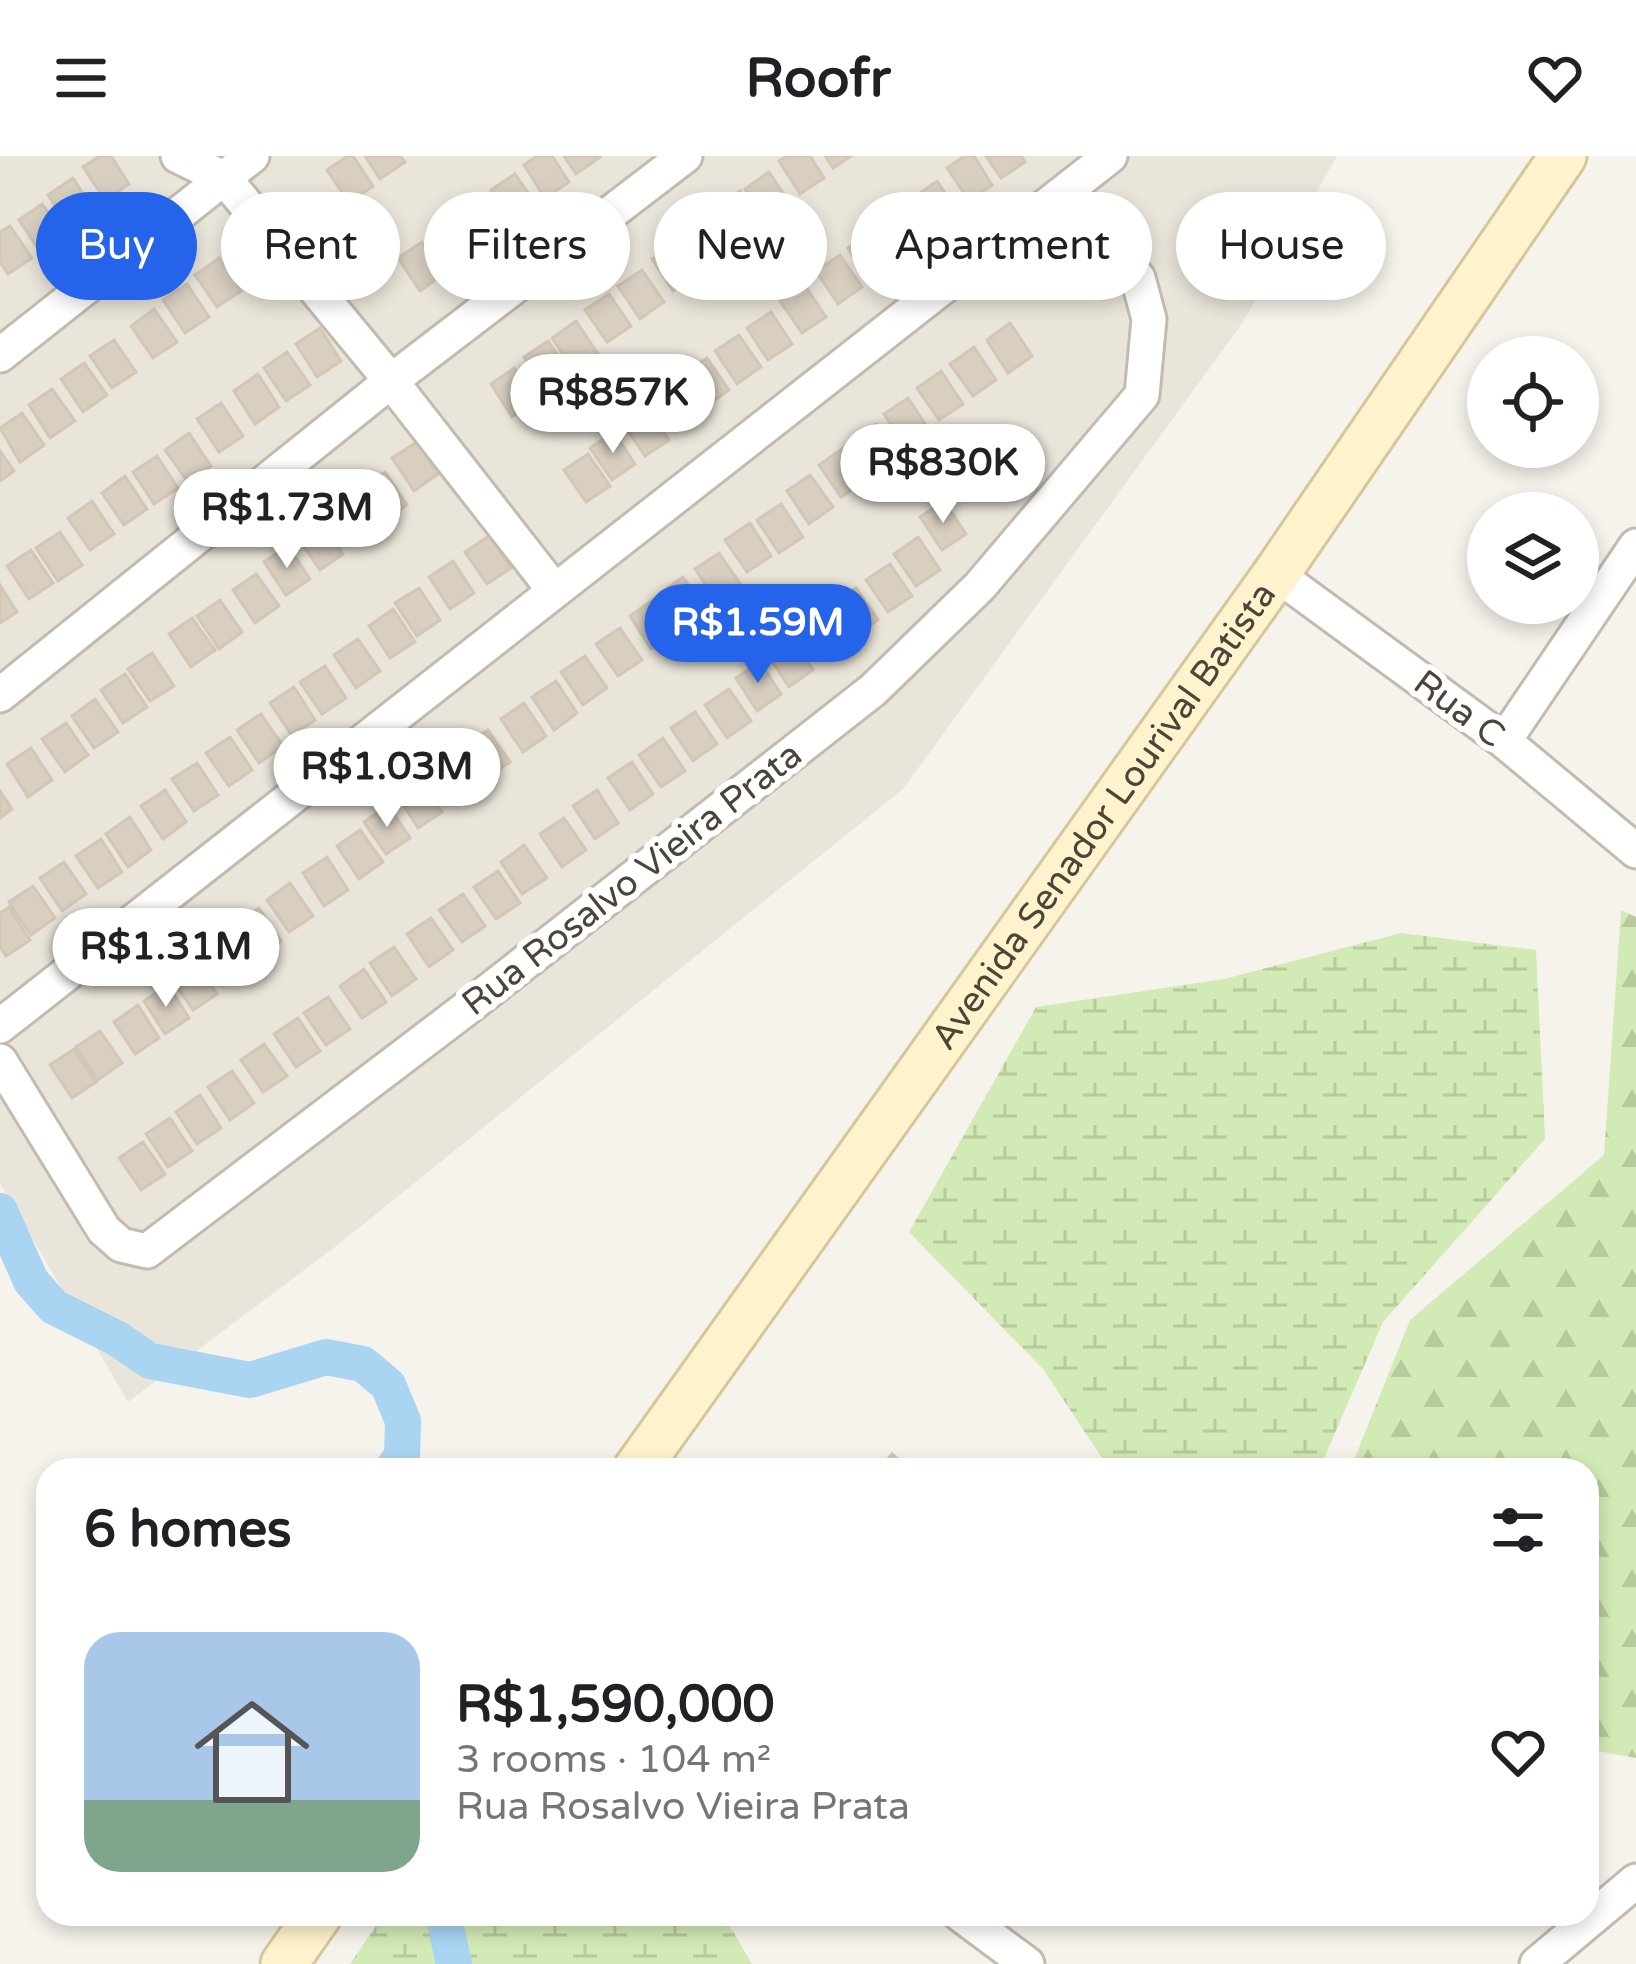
<!DOCTYPE html>
<html lang="en">
<head>
<meta charset="utf-8">
<style>
  body { margin:0; font-family:"Varela Round",sans-serif; background:#f6f6f6; color:#202124; height:100vh; display:flex; flex-direction:column; font-size:45px; white-space:nowrap }
  * { box-sizing:border-box; margin:0 }
  p { font-size:39px; color:#757577 }
  .icon { flex:none; width:66px; height:66px; fill:none; stroke:currentColor; stroke-width:2; stroke-linecap:round; stroke-linejoin:round }
  .map { position:relative; flex:1; overflow:hidden }
  .panel { position:absolute; left:36px; top:1302px; width:1563px; height:468px; display:flex; flex-direction:column; background:#fff; border-radius:36px; box-shadow:0 6px 18px #0003 }
  .panel>* { flex:none }
  .hud { position:absolute; left:36px; top:36px; width:1566px; height:108px; display:flex; gap:24px }
  .fabs { position:absolute; left:1467px; top:180px; display:grid; gap:24px }
  .fabs a { display:grid; place-items:center; width:132px; height:132px; border-radius:50%; background:#fff; box-shadow:0 6px 18px #0003; font-size:60px }
  .price { position:absolute; translate:-50% -102px; padding:0 27px; border-radius:42px; background:#fff; color:#222; font-size:39px; line-height:78px; filter:drop-shadow(0 3px 6px #0008) }
  .price::after { content:''; position:absolute; left:50%; top:72px; width:36px; height:27px; margin-left:-18px; background:inherit; clip-path:polygon(0 0,100% 0,50% 100%) }
  .price.active { background:#2563eb; color:#fff }
  ul { padding:0; list-style:none }
  li { display:flex; align-items:center; gap:36px; height:300px; padding:0 48px }
  li span { display:grid; place-items:center; flex:none; width:336px; height:240px; border-radius:36px; color:#555 }
  li>.icon { margin-inline-start:auto }
  span .icon { width:144px; height:144px; fill:#fffc; stroke-width:1 }
  li b { font-size:51px }
  h2 { display:flex; justify-content:space-between; align-items:center; height:144px; padding:0 48px; font-size:51px }
  .pill { padding:0 42px; border-radius:54px; background:#fff; box-shadow:0 6px 18px #0003; font-size:42px; line-height:108px }
  .pill.active { background:#2563eb; color:#fff }
  header { display:flex; justify-content:space-between; align-items:center; height:156px; padding:0 48px; background:#fff; font-size:54px; font-weight:800 }
  .map>svg:first-child { display:block }
  .residential { fill:#eae5da }
  .forest { fill:url(#forest-firs) }
  .wetland { fill:url(#wetland-marsh) }
  .lines { fill:none; stroke-linecap:round; stroke-linejoin:round }
  .canal { stroke:#a9d4f2; stroke-width:36 }
  .building { fill:#d8cfc1; stroke:#d3c7b4; stroke-width:3 }
  .street-casing { stroke:#c2bbae; stroke-width:39 }
  .secondary-casing { stroke:#d6c79b; stroke-width:51 }
  .street { stroke:#fff; stroke-width:33 }
  .secondary { stroke:#fff3cd; stroke-width:45 }
  .labels { text-anchor:middle; dominant-baseline:central; stroke-width:12; stroke-linejoin:round; paint-order:stroke }
  .street-label { font-size:36px; fill:#4b4439; stroke:#fff }
</style>
</head>
<body>
<header><svg class="icon" aria-label="menu" viewBox="0 0 24 24"><path d="M4 6h16M4 12h16M4 18h16"/></svg>Roofr<svg class="icon" aria-label="heart" viewBox="0 0 24 24"><path d="M12 20l-8-8c-3-5 5-10 8-4 3-6 11-1 8 4z"/></svg></header>
<div class="map">
<svg width="1636" height="1808" viewBox="0 0 1636 1808">
  <defs>
    <pattern id="forest-firs" width="22" height="20" patternUnits="userSpaceOnUse" patternTransform="scale(3)"><rect width="22" height="20" fill="#d2eab5"/><path d="M5 1l3.5 6h-7zM16 11l3.5 6h-7z" fill="#b6ca9c"/></pattern>
    <pattern id="wetland-marsh" width="20" height="14" patternUnits="userSpaceOnUse" patternTransform="scale(3)"><rect width="20" height="14" fill="#d2eab5"/><path d="M1 5h8M5 5V1M11 12h8M15 12V8" fill="none" stroke="#b6ca9c"/></pattern>
  </defs>
  <rect width="100%" height="100%" fill="#f6f3ec"/>
  <path class="residential" d="M0,0H1337L1241,169L903,633L335,1091L128,1246L0,1027Z"/>
  <path class="forest" d="M1621,754L1636,761V1602L1587,1593V1314H1350L1410,1164L1604,999Z"/>
  <path class="wetland" d="M1401,777L1536,794L1545,983L1383,1166L1319,1314H1110L1043,1213L909,1076L1036,851L1224,823Z
    M384,1758H723L752,1808H350Z"/>
  <g class="lines">
    <path class="canal" d="M0,1055L31,1125L54,1151L118,1183L150,1205L250,1224L326,1201L363,1208L388,1229L403,1265L402,1299L392,1314
      M443,1758L454,1808"/>
  </g>
  <path class="building" d="M100,0H111L129,28L105,44L83,11Z
    M348,0H353L373,30L349,47L327,14Z
    M365,0H400L405,6L380,23Z
    M537,0H552L569,26L545,42L524,9Z
    M564,0H599L600,1L576,18Z
    M787,0H810L824,22L800,38L779,5Z
    M825,0H851L833,12Z
    M965,0H974L992,29L969,45L947,12Z
    M986,0H1021L1025,6L1001,22Z
    M769,16L791,49L767,65L745,33Z
    M515,18L537,50L513,66L491,34Z
    M73,22L94,55L70,72L48,39Z
    M937,25L959,58L935,74L913,42Z
    M740,35L762,68L738,84L716,52Z
    M481,45L503,77L479,94L457,61Z
    M42,48L65,80L40,96L19,64Z
    M903,52L925,85L901,101L879,69Z
    M707,62L729,95L705,111L683,78Z
    M452,64L474,96L450,112L428,80Z
    M10,70L32,102L8,118L0,106V76Z
    M872,76L893,108L869,125L848,92Z
    M247,77L269,109L245,126L223,93Z
    M422,86L443,118L420,135L398,102Z
    M675,87L697,119L673,135L652,103Z
    M840,99L862,131L838,148L816,115Z
    M219,102L241,135L217,151L195,119Z
    M642,114L664,146L640,163L618,130Z
    M187,128L209,161L185,177L163,144Z
    M804,128L826,161L802,177L780,145Z
    M609,138L631,170L607,186L585,154Z
    M154,153L177,186L153,202L131,170Z
    M771,156L792,188L768,204L747,172Z
    M576,165L598,198L574,214L552,182Z
    M1010,167L1032,200L1008,217L987,184Z
    M320,172L341,205L317,221L296,188Z
    M739,179L761,211L737,228L715,195Z
    M114,184L136,216L112,232L90,200Z
    M548,185L570,217L546,233L524,201Z
    M974,191L996,224L973,240L950,208Z
    M287,196L310,229L286,245L264,212Z
    M707,202L729,234L705,251L683,218Z
    M84,207L107,239L83,256L61,223Z
    M514,212L536,245L512,261L491,228Z
    M941,215L963,248L939,264L917,232Z
    M258,218L279,251L255,268L234,235Z
    M677,226L698,258L675,275L653,242Z
    M52,233L75,265L50,282L29,249Z
    M908,242L929,274L906,291L884,258Z
    M221,247L243,280L219,296L197,263Z
    M646,252L669,284L645,300L623,268Z
    M22,257L44,289L20,306L0,272Z
    M876,268L898,301L874,317L852,285Z
    M614,276L635,308L612,324L590,292Z
    M189,277L211,310L188,326L165,294Z
    M417,286L438,318L414,335L392,302Z
    M843,292L865,325L841,341L819,309Z
    M0,295L14,315L0,325Z
    M588,298L610,330L586,346L564,314Z
    M157,300L178,332L154,348L133,316Z
    M385,316L407,349L383,366L361,333Z
    M810,319L833,351L809,368L787,335Z
    M125,320L147,353L124,369L102,337Z
    M353,341L375,373L351,390L329,357Z
    M92,345L114,378L90,394L68,362Z
    M944,345L966,378L942,394L920,361Z
    M781,348L803,381L779,397L757,364Z
    M322,365L343,398L320,414L297,381Z
    M750,367L771,400L747,416L725,384Z
    M60,376L82,409L58,425L36,392Z
    M489,380L511,412L487,428L465,396Z
    M918,381L940,414L916,430L894,398Z
    M288,390L310,423L286,439L264,406Z
    M31,394L53,427L29,443L7,410Z
    M719,397L741,429L717,446L695,413Z
    M453,405L474,437L450,453L429,421Z
    M890,408L912,440L888,456L866,424Z
    M256,418L279,450L255,467L233,434Z
    M683,421L705,454L680,470L659,438Z
    M0,429L17,456L0,467Z
    M419,432L440,464L417,480L395,447Z
    M856,432L878,464L854,481L832,448Z
    M220,444L242,476L219,493L197,460Z
    M653,444L675,477L651,493L630,460Z
    M393,453L415,486L390,502L369,470Z
    M824,455L845,487L822,503L800,471Z
    M192,462L215,494L191,511L169,478Z
    M620,472L642,504L618,520L596,488Z
    M791,482L813,514L789,531L767,498Z
    M358,483L380,515L356,532L334,499Z
    M152,497L174,530L150,545L128,513Z
    M585,500L607,532L583,549L561,516Z
    M760,506L781,538L757,555L736,522Z
    M325,510L346,542L322,558L300,526Z
    M125,518L147,551L123,567L101,534Z
    M556,525L577,557L554,574L532,541Z
    M294,531L315,564L292,580L270,547Z
    M729,533L751,565L727,582L705,549Z
    M95,543L118,576L94,592L72,560Z
    M524,547L546,580L523,596L501,563Z
    M695,556L717,588L693,605L671,572Z
    M261,558L283,590L259,607L237,574Z
    M66,567L88,599L65,616L42,583Z
    M488,574L510,606L486,622L464,590Z
    M230,581L252,614L229,630L206,597Z
    M663,582L685,615L661,631L639,599Z
    M31,592L52,624L28,641L7,608Z
    M455,599L477,632L453,648L431,616Z
    M632,606L653,638L630,654L608,622Z
    M197,607L218,639L194,655L172,623Z
    M421,623L442,656L418,672L397,639Z
    M165,634L186,666L163,683L141,650Z
    M597,634L618,667L595,683L573,650Z
    M0,635L12,653L0,662Z
    M388,649L410,682L386,698L364,666Z
    M130,661L151,694L128,711L106,678Z
    M564,662L586,694L562,711L540,678Z
    M360,674L383,706L359,723L337,690Z
    M101,683L122,716L98,732L76,700Z
    M524,689L547,722L522,738L501,706Z
    M327,701L348,734L324,750L303,717Z
    M64,706L86,738L62,755L40,722Z
    M498,715L520,747L496,763L474,731Z
    M290,727L313,760L289,776L267,744Z
    M33,730L55,762L31,779L9,746Z
    M463,738L485,770L462,786L439,754Z
    M9,751L30,784L6,800L0,791V757Z
    M259,752L281,785L257,800L235,768Z
    M431,762L453,794L429,811L407,778Z
    M228,778L250,811L226,827L204,795Z
    M394,791L416,823L392,840L370,807Z
    M195,805L217,838L193,854L171,822Z
    M364,813L386,846L362,862L340,830Z
    M168,829L189,862L165,878L144,845Z
    M328,841L350,873L326,889L304,857Z
    M138,849L159,882L135,898L114,866Z
    M298,862L320,895L296,911L274,878Z
    M100,875L122,907L98,924L76,891Z
    M264,888L287,920L263,936L241,904Z
    M74,893L96,926L72,942L50,909Z
    M232,915L254,947L230,964L208,931Z
    M200,939L221,972L197,988L176,956Z
    M170,962L192,995L168,1011L146,978Z
    M143,986L165,1018L141,1034L119,1002Z
    M892,1298L911,1314H879Z"/>
  <g class="lines">
    <g class="street-casing">
      <path id="street" d="M178,0L225,23L391,225L554,434
        M0,199L252,0
        M1276,418L1504,585L1636,695
        M0,539L391,225L685,0
        M1504,585L1636,390
        M0,870L1110,0
        M0,905L104,1074L121,1089L147,1095L463,855L873,534L980,430L1142,239L1149,163L1138,122L1058,41
        M960,1758L1027,1808
        M1537,1808L1636,1725"/>
    </g>
    <g class="secondary-casing">
      <g id="secondary">
        <path id="s1" d="M636,1314L1276,418L1563,0"/>
        <path d="M284,1808L319,1758"/>
      </g>
    </g>
    <use href="#street" class="street"/>
    <use href="#secondary" class="secondary"/>
  </g>
  <g class="labels">
    <g class="street-label">
      <text transform="translate(1459 553) rotate(37)">Rua C</text>
      <text stroke="none"><textPath href="#s1" startOffset="804">Avenida Senador Lourival Batista</textPath></text>
      <text transform="translate(632 723) rotate(-38)">Rua Rosalvo Vieira Prata</text>
    </g>
  </g>
</svg>
<div class="fabs">
<a><svg class="icon" aria-label="locate" viewBox="0 0 24 24"><circle cx="12" cy="12" r="6"/><path d="M12 2v4M12 18v4M2 12h4M18 12h4"/></svg></a>
<a><svg class="icon" aria-label="layers" viewBox="0 0 24 24"><path d="M12 4l9 5-9 5-9-5zM3 14l9 5 9-5"/></svg></a>
</div>
<b class="price" style="left:613px;top:300px">R$857K</b>
<b class="price" style="left:943px;top:370px">R$830K</b>
<b class="price" style="left:287px;top:415px">R$1.73M</b>
<b class="price active" style="left:758px;top:530px">R$1.59M</b>
<b class="price" style="left:387px;top:674px">R$1.03M</b>
<b class="price" style="left:166px;top:854px">R$1.31M</b>
<div class="hud">
<a class="pill active">Buy</a>
<a class="pill">Rent</a>
<a class="pill">Filters</a>
<a class="pill">New</a>
<a class="pill">Apartment</a>
<a class="pill">House</a>
</div>
<section class="panel">
<h2>6 homes<svg class="icon" aria-label="filters" viewBox="0 0 24 24"><path d="M4 7h16M4 17h16"/><circle cx="9" cy="7" r="2"/><circle cx="15" cy="17" r="2"/></svg></h2>
<ul>
<li><span style="background:linear-gradient(#a9c7e8 70%,#7fa58c 0)"><svg class="icon" aria-label="home" viewBox="0 0 24 24"><path d="M3 11l9-7 9 7M6 9v11h12V9"/></svg></span><div><b>R$1,590,000</b><p>3 rooms · 104 m²</p><p>Rua Rosalvo Vieira Prata</p></div><svg class="icon" aria-label="heart" viewBox="0 0 24 24"><path d="M12 20l-8-8c-3-5 5-10 8-4 3-6 11-1 8 4z"/></svg></li>
</ul>
</section>
</div>
</body>
</html>
